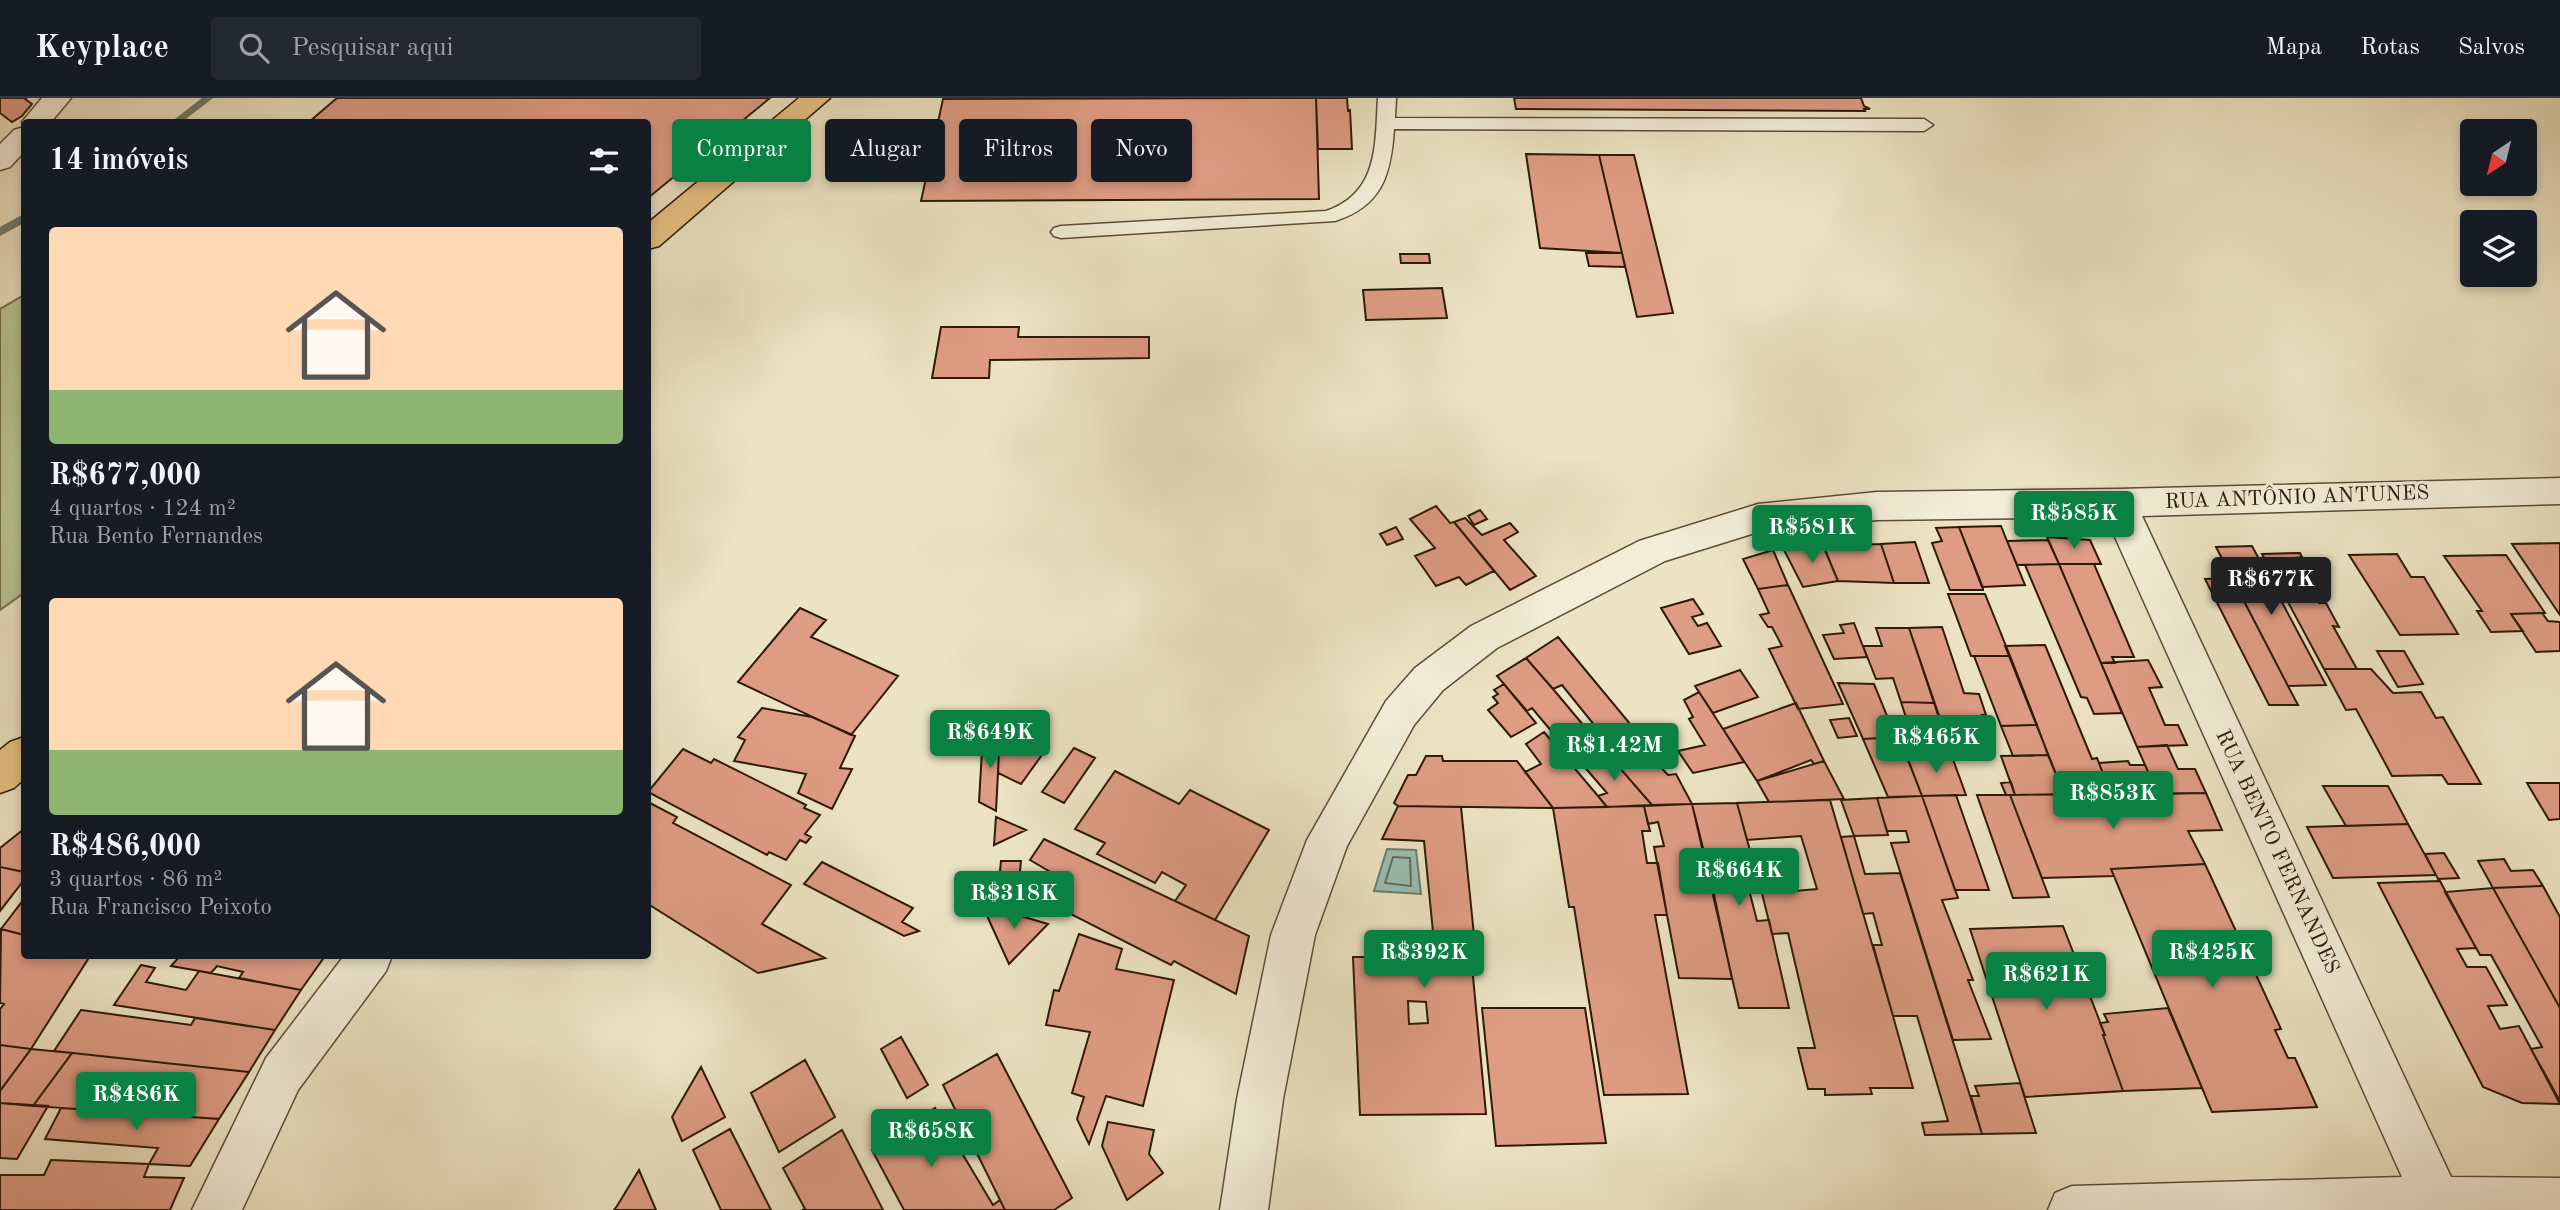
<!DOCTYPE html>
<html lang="pt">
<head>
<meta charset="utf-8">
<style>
  body { margin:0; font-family:"Old Standard TT",serif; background:#242831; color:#f1f3f6; height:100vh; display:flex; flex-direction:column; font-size:26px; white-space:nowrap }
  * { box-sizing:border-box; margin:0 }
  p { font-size:23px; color:#9ea1a6 }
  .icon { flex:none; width:38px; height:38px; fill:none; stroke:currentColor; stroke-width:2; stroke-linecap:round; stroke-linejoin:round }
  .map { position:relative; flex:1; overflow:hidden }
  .details { position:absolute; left:21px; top:21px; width:630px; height:840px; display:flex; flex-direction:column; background:#171b24; border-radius:7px; box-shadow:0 4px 10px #0003 }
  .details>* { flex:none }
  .guide { position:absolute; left:672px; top:21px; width:665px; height:63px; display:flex; gap:14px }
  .needle { width:46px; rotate:215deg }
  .controls { position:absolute; left:2460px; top:21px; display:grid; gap:14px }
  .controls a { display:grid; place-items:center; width:77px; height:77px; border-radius:7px; background:#171b24; box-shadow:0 4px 10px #0003; font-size:35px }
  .price { position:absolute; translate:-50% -60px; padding:0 16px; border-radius:7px; background:#0b8043; color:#fff; font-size:23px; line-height:46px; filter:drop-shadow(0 2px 4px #0008) }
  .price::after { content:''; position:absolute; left:50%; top:42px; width:21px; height:16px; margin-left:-10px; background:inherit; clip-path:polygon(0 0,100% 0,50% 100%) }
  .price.current { background:#222; color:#fff }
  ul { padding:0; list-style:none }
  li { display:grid; align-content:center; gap:14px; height:371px; padding:0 28px }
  li span { display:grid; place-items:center; height:217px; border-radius:7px; color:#555 }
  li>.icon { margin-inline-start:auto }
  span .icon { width:126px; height:126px; fill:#fffc; stroke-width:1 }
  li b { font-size:30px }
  h2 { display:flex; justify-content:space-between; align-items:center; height:84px; padding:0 28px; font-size:30px }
  .chip { padding:0 24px; border-radius:7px; background:#171b24; box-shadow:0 4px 10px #0003; font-size:24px; line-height:63px }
  .chip.current { background:#0b8043; color:#fff }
  header { display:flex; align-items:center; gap:42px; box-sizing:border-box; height:98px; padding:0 35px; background:#171b24; border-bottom:2px solid #363941 }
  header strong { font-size:33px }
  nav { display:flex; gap:38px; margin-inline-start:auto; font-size:24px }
  .search { width:490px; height:63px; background:#242831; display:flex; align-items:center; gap:18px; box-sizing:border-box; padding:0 24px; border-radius:7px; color:#9ea1a6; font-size:26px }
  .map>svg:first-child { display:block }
  .green { fill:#b8c493; stroke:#736e4e; stroke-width:2 }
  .water { fill:#99beb2; stroke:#6e7c6e; stroke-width:2 }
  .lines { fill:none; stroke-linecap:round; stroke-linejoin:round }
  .shore { stroke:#646c5d; stroke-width:2 }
  .stream { fill:#6e7c6e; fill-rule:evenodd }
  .building { fill:#de9c84; stroke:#2e1908; stroke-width:2; fill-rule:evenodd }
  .lane-casing { stroke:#5e4c36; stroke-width:3 }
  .street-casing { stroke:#5e4c36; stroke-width:3 }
  .primary-casing { stroke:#2e1908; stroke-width:3 }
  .lane { fill:#f3edd7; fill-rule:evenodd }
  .street { fill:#f3edd7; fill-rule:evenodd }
  .primary { fill:#e6c281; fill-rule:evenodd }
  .labels { text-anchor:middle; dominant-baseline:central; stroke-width:6; stroke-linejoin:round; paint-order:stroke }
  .street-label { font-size:21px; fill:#2e1908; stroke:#f3edd7 }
</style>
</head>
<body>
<header>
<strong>Keyplace</strong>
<div class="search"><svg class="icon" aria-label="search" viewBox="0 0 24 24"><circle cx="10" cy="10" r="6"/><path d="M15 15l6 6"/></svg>Pesquisar aqui</div>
<nav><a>Mapa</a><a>Rotas</a><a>Salvos</a></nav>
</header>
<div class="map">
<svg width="2560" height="1112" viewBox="0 0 2560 1112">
  <rect width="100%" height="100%" fill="#ece3c2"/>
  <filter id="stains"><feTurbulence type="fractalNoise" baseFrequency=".00286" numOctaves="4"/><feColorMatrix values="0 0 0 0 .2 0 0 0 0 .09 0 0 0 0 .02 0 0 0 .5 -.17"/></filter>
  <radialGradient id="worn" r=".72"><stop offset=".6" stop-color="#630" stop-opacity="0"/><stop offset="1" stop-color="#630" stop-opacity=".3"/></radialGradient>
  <path class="green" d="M24,197V495L0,512V211Z"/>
  <path class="water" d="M1387,751L1416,752L1421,796L1374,793Z"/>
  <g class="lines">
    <path class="shore" d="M1393,759L1410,760L1411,788L1385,785Z"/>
    <path class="stream" d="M202,0H213L182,24H171Z
      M20,118H24V125L0,138V129Z"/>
  </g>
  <path class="building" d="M0,0H27L25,1L32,6L22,18L12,24L0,15Z
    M337,0H770L648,100V24H309Z
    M1316,0L1319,101L921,103L943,1Z
    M1316,0H1347L1348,13L1350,12L1352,51H1318Z
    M1514,0H1861L1864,8L1870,11H1864L1865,13L1516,11Z
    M1526,56L1599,57L1622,155L1540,150Z
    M1599,57H1634L1673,215L1637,219Z
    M1586,155H1622L1625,169L1589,168Z
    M1400,156H1429L1430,165H1401Z
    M1442,190L1447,220L1366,222L1363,192Z
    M941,229H1019L1018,239H1149V260L990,262L989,280H932Z
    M1436,408L1450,425L1454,424L1494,473L1466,487L1459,479L1436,488L1415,458L1435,450L1410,421Z
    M1480,412L1487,421L1474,427L1468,418Z
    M1465,420L1482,437L1510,425L1518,434L1504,442L1536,478L1510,492L1454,424Z
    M2001,428L2007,443L2025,487L1982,489L1959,429Z
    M1396,429L1403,441L1387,447L1380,436Z
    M1959,429L1983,490V492H1950L1932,445L1942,443L1936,430Z
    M2047,439L2090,442L2101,466H2059Z
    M2048,442L2059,466L2017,467L2007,443Z
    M1915,444L1929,485H1894L1881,446Z
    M1822,445L1838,483L1803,489L1784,452Z
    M2560,445V517L2512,446Z
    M1881,446L1894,485L1838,483L1823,447Z
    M2252,448L2326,587L2288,588L2216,449Z
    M1773,452L1788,487L1758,491L1743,461Z
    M2300,455L2302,459L2294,460L2319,505H2326L2339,529L2333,528L2357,571H2324L2262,456Z
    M2397,456L2411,479H2424L2458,536L2400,537L2349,457Z
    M2506,457L2545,515L2511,516L2523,533L2491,534L2477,513H2482L2444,458Z
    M2059,466L2101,565L2122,615L2094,616L2087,600L2081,599L2025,467Z
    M2059,466H2094L2134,559H2112L2115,565H2101Z
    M2232,480L2288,588L2298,607H2269L2205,481Z
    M1788,487L1843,606L1798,611L1769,551L1782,548L1772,529H1768L1760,517L1769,515L1758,491Z
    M1948,496H1985L2010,558H1971Z
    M1693,501L1703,516L1692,519L1698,528L1707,525L1721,548L1689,556L1661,510Z
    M800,510L826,522L811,539L898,578L851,637L738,584Z
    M2542,515L2548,523L2560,524V553L2536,554L2511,516Z
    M1854,525L1867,559L1834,561L1823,537L1844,535L1840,527Z
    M1942,529L1964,595L1979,596L1986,617H1982L1989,635L1946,638L1909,530Z
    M1876,530H1909L1934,605L1901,604L1893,580L1876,581L1863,548H1882Z
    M1558,539L1636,633L1612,649L1562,587L1553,591L1526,560Z
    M2045,547L2092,661L2097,660L2111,696H2064L2005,548Z
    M2377,553H2404L2423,586L2398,589Z
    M1974,558H2010L2037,627L2001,628Z
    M1526,560L1553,591L1605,653L1579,666L1532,610L1527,613L1497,578Z
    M2148,562L2162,589L2149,590L2165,627H2178L2187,647L2137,649L2101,565Z
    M2324,571H2371L2393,595L2421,594L2436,620L2443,619L2481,686H2448L2442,677L2392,678L2356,611L2346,612Z
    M1740,572L1758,599L1713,615L1695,588Z
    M1838,585L1874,586L1894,635H1879L1881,640L1863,641Z
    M1504,586L1536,625L1511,639L1488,612L1498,605L1493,599L1498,596L1494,592Z
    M1699,594L1723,631L1744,664L1693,675L1678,653L1705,647L1689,621L1693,619L1684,602Z
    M1901,604L1934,605L1951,656L1916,657L1907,635H1911Z
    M1796,605L1824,663L1814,666L1811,662L1757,683L1723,631Z
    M762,610L812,619L855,638L840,670L852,671L832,711L798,695L806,676L734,663L745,642L738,639Z
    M1849,620L1857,638L1838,640L1830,622Z
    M2037,627L2048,657L2013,658L2001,628Z
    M1000,628L1047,650L1021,686L998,675Z
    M1000,633L998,675L996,713L979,704L983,635Z
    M1636,633L1647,646L1642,649L1668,677L1676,676L1692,706L1652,707L1605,653Z
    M1544,634L1598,698L1607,709L1553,710L1525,674L1541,666L1526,646Z
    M1879,635H1898L1922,698L1888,699L1863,641L1881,640Z
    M2167,647L2178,671H2195L2206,695L2158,696L2137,649Z
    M1074,650L1095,660L1064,705L1042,694Z
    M683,651L711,665L714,661L806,707L804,710L820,717L805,736L811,739L806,745L800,742L786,762L769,754L767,757L648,694Z
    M1605,653L1652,707L1607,709L1598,698L1607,695L1582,666Z
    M1951,656L1966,697L1922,698L1906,657Z
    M2048,657L2064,696L2015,697L2001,658Z
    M1426,658H1442L1443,663H1517L1553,710L1398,708L1394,705L1408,677H1416Z
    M1824,663L1844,701L1769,704L1757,683Z
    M2128,663L2130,667H2145L2158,696H2111L2099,665Z
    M1115,673L1179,706L1190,692L1269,732L1215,822L1175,803L1186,787L1162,774L1155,785L1097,756L1105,745L1075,731Z
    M2011,684L2015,697H2006L2001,685Z
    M2527,685H2560V721L2549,722Z
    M2323,688H2388L2408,726L2346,728Z
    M2206,695L2222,732L2188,733L2205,766L2111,771L2114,778L2042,780L2010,697Z
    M1956,697L1989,792H1955L1922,698Z
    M1977,697H2010L2049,799L2013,800Z
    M1922,698L1958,800L1942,802L1973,882H1968L1991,941L1953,942L1891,745L1909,744L1906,733H1887L1877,700Z
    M1877,700L1888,737L1854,738L1841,702Z
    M1830,702L1893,918L1913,990H1870L1872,996L1825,997V991H1808L1798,950H1815L1788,835L1772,836L1756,771L1776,770L1783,794L1817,791L1801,738L1747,742L1737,705Z
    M648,704L677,719L673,725L791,787L762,826L825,860L758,875L648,806Z
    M1737,705L1751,756H1739L1742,764H1754L1759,784H1747L1757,823L1769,822L1789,910H1739L1692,706Z
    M1692,706L1710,778L1732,881L1679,880L1654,749L1664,748L1658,724L1648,726L1644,708Z
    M1398,708L1461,709L1477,867L1472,868L1486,1016L1360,1017L1353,859H1387V834H1433L1424,743L1382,741ZM1408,903L1426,904L1428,925L1409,926Z
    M1644,708L1650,733H1642L1647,765H1658L1667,817H1655L1688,996L1604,997L1574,809H1569L1553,710Z
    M996,719L1026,732L994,747Z
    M2408,726L2436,777L2333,780L2307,729Z
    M24,731V774L0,769V750Z
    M1854,738L1865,776L1900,775L1982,1036L1925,1037L1922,1025L1948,1023L1917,918H1893L1873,847H1882L1873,815L1863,816L1841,739Z
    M1044,741L1249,838L1236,896L1174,863L1171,867L1043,802L1059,779L1030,762Z
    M2444,755L2459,780L2438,781L2425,756Z
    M2504,761L2511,773L2533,772L2543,788L2493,790L2478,763Z
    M1001,763H1021L1017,803H997Z
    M822,764L913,810L902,824L919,833L904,838L804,786Z
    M2205,766L2281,931L2275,932L2288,960H2295L2317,1009L2212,1014L2111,771Z
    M0,769L24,774V782L0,813Z
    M2440,783L2476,850L2457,851L2467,869H2486L2507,907L2488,908L2500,931L2519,928L2560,1006L2522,1005L2483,989L2378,785Z
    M2543,788L2560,819V910L2493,790Z
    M2493,790L2560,910V1003L2531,951L2542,949L2491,857H2480L2445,794Z
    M24,801V837L1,831Z
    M990,809L1048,826L1009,866L988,820Z
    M2063,828L2105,937H2103L2123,993L2025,999L1970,831Z
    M1,831L24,837V858H90L31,951L0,947V911L4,906L0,905Z
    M1079,836L1122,851L1116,871L1174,882L1143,1008L1106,998L1089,1046L1077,1021L1084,999L1072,995L1090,934L1046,927L1054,892L1059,893Z
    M180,858H325L301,892L239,880L243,874L217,868L211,875L171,868Z
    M141,867L155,870L146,884L186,892L199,873L301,892L275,932L114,907Z
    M1482,910H1585L1606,1045L1496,1048Z
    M2168,910L2202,990L2123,993L2103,937H2105L2100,925L2108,924L2104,916Z
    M81,912L191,927L195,920L275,932L249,974L54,953Z
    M901,939L928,987L907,1000L881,951Z
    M0,947L31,951L0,993Z
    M31,951L72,955L33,1008L0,1005V993Z
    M72,955L249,974L219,1021L33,1008Z
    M997,956L1072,1100L1054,1112H1005L943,987Z
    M805,962L835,1019L779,1054L751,995Z
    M701,969L725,1019L682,1043L672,1019Z
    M2020,985L2036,1035L1982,1036L1971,998H1979L1975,988Z
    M0,1005L48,1008L17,1061L0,1060Z
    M61,1010L219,1021L190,1068L149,1066L158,1050L45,1041Z
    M935,1010L993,1107L1000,1102L1005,1112H904L872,1052Z
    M1108,1024L1154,1032L1149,1056L1163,1075L1127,1102L1102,1048Z
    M730,1031L771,1112H721L693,1052Z
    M842,1032L883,1112H802L805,1111L783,1070Z
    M51,1062L149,1066L144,1079L184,1080L170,1112H0V1077H44Z
    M639,1072L656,1112H614L617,1108Z"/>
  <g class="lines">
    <g class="lane-casing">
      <path id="lane" d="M1378,0H1396L1395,20L1924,21L1933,27L1924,33L1394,31C1391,77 1382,108 1335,123L1061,140L1054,138L1051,134L1054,130L1061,128L1326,113C1379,95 1375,46 1378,0Z"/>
    </g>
    <g class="street-casing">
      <path id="street" d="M42,0H71L51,24H24V28L22,24Z
        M24,29V54L10,69L0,72V46L14,32Z
        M2560,380V406L2142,418L2451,1079L2560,1080V1112H2048L2055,1095L2072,1088L2402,1079L2106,419L1877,422L1758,434L1665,463L1497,550L1443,592L1414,627L1347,748L1315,837L1283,1001L1268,1112H1220L1237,1001L1271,837L1307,742L1386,603L1415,570L1471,528L1639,443L1758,406L1877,394L2118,391Z
        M344,858H392L386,873L298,992L242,1112H192L266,960Z"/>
    </g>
    <g class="primary-casing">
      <path id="primary" d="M799,0H830L659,148L648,151V125Z
        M24,639V681L14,690L0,695V652L10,644Z"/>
    </g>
    <use href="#lane" class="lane"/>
    <use href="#street" class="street"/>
    <use href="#primary" class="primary"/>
  </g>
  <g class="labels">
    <g class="street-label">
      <text transform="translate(2297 400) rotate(-2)">RUA ANTÔNIO ANTUNES</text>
      <text transform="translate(2277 754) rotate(65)">RUA BENTO FERNANDES</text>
    </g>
  </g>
  <rect width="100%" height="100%" filter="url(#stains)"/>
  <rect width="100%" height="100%" fill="url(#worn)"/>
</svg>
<div class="controls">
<a><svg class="needle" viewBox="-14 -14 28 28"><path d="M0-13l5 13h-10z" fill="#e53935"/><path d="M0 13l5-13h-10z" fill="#9ea1a6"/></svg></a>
<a><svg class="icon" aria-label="layers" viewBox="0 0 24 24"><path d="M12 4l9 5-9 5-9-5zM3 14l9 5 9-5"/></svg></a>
</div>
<b class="price" style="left:2074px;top:453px">R$585K</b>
<b class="price" style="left:1812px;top:467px">R$581K</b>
<b class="price current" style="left:2271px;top:519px">R$677K</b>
<b class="price" style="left:990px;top:672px">R$649K</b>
<b class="price" style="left:1936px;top:677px">R$465K</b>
<b class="price" style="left:1614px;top:685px">R$1.42M</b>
<b class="price" style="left:2113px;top:733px">R$853K</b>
<b class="price" style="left:1739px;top:810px">R$664K</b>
<b class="price" style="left:1014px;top:833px">R$318K</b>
<b class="price" style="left:1424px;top:892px">R$392K</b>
<b class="price" style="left:2212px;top:892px">R$425K</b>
<b class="price" style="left:2046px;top:914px">R$621K</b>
<b class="price" style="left:136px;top:1034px">R$486K</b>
<b class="price" style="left:931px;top:1071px">R$658K</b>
<div class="guide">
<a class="chip current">Comprar</a>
<a class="chip">Alugar</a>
<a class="chip">Filtros</a>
<a class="chip">Novo</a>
</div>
<section class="details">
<h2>14 imóveis<svg class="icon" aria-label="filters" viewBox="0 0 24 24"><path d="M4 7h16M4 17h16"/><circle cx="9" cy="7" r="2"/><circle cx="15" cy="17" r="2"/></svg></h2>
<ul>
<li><span style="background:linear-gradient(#ffd9b3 75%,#8fb573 0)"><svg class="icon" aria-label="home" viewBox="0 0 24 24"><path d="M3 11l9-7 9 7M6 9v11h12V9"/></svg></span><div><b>R$677,000</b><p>4 quartos · 124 m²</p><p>Rua Bento Fernandes</p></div></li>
<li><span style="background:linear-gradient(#ffd9b3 70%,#8fb573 0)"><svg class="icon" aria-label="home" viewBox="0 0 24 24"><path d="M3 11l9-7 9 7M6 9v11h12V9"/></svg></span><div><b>R$486,000</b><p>3 quartos · 86 m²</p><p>Rua Francisco Peixoto</p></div></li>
</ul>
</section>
</div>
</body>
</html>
